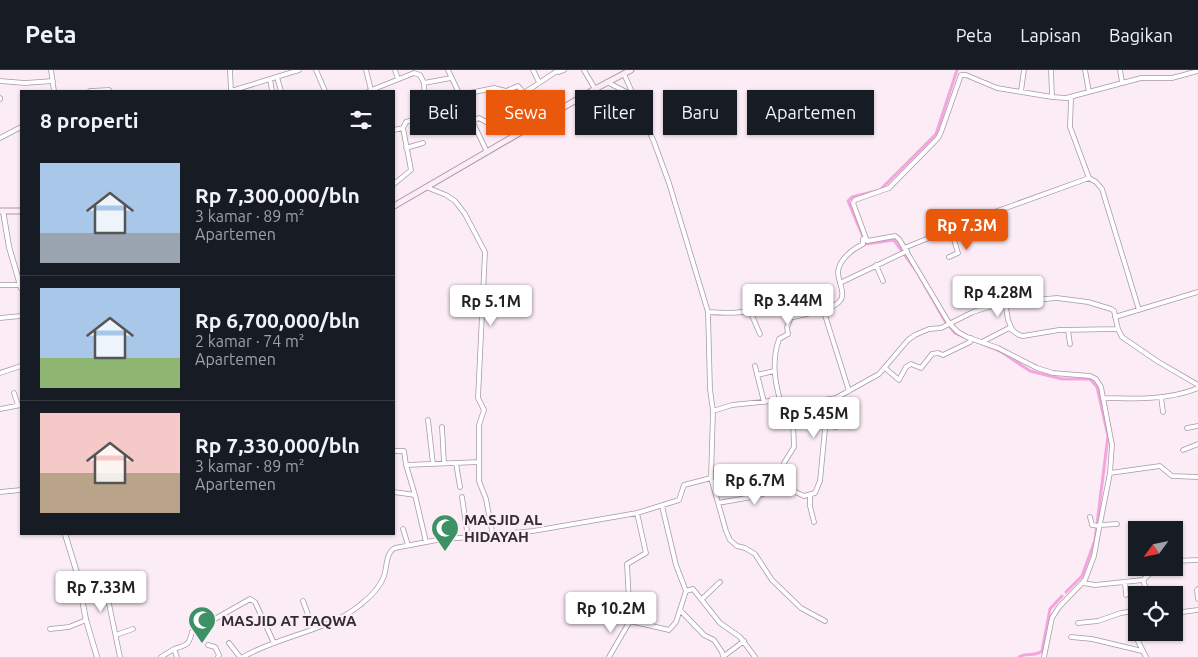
<!DOCTYPE html>
<html lang="id">
<head>
<meta charset="utf-8">
<style>
  body { margin:0; font-family:Ubuntu,sans-serif; background:#242831; color:#f1f3f6; height:100vh; display:flex; flex-direction:column; font-size:19px; white-space:nowrap }
  * { box-sizing:border-box; margin:0 }
  p { font-size:16px; color:#9ea1a6 }
  .icon { flex:none; width:28px; height:28px; fill:none; stroke:currentColor; stroke-width:2; stroke-linecap:round; stroke-linejoin:round }
  .map { position:relative; flex:1; overflow:hidden }
  .panel { position:absolute; left:20px; top:20px; width:375px; height:445px; display:flex; flex-direction:column; background:#171b24; border-radius:0px; box-shadow:0 1px 4px #0004 }
  .panel>* { flex:none }
  .top-card { position:absolute; left:410px; top:20px; width:475px; height:45px; display:flex; gap:10px }
  .needle { width:32px; rotate:237deg }
  .controls { position:absolute; left:1128px; top:451px; display:grid; gap:10px }
  .controls a { display:grid; place-items:center; width:55px; height:55px; border-radius:0px; background:#171b24; box-shadow:0 1px 4px #0004; font-size:25px }
  .price { position:absolute; translate:-50% -42px; padding:0 11px; border-radius:5px; background:#fff; color:#222; font-size:16px; line-height:32px; filter:drop-shadow(0 1px 2px #0008) }
  .price::after { content:''; position:absolute; left:50%; top:30px; width:15px; height:11px; margin-left:-8px; background:inherit; clip-path:polygon(0 0,100% 0,50% 100%) }
  .price.on { background:#ea580c; color:#fff }
  ul { padding:0; list-style:none }
  li { display:flex; align-items:center; gap:15px; height:125px; padding:0 20px }
  li+li { border-top:1px solid #363941 }
  li span { display:grid; place-items:center; flex:none; width:140px; height:100px; border-radius:0px; color:#555 }
  li>.icon { margin-inline-start:auto }
  span .icon { width:60px; height:60px; fill:#fffc; stroke-width:1 }
  li b { font-size:21px }
  h2 { display:flex; justify-content:space-between; align-items:center; height:60px; padding:0 20px; font-size:21px }
  .pill { padding:0 18px; border-radius:0px; background:#171b24; box-shadow:0 1px 4px #0004; font-size:18px; line-height:45px }
  .pill.on { background:#ea580c; color:#fff }
  header { display:flex; align-items:center; gap:30px; box-sizing:border-box; height:70px; padding:0 25px; background:#171b24; border-bottom:1px solid #363941 }
  header strong { font-size:24px }
  nav { display:flex; gap:28px; margin-inline-start:auto; font-size:18px }
  .map>svg:first-child { display:block }
  .lines { fill:none; stroke-linecap:round; stroke-linejoin:round }
  .canal { stroke:#f4a5de; stroke-width:3 }
  .minor-casing { stroke:#a799a3; stroke-width:5.5 }
  .tertiary-casing { stroke:#a799a3; stroke-width:6 }
  .secondary-casing { stroke:#a799a3; stroke-width:7 }
  .minor { stroke:#fff; stroke-width:4 }
  .tertiary { stroke:#fff; stroke-width:4.5 }
  .secondary { stroke:#feecf8; stroke-width:5 }
  .labels { text-anchor:middle; dominant-baseline:central; stroke-width:4.5; stroke-linejoin:round; paint-order:stroke }
  .poi-label { font-size:15px; font-weight:bold; fill:#322d31; stroke:#fbecf6; text-anchor:start }
</style>
</head>
<body>
<header>
<strong>Peta</strong>
<nav><a>Peta</a><a>Lapisan</a><a>Bagikan</a></nav>
</header>
<div class="map">
<svg width="1198" height="587" viewBox="0 0 1198 587">
  <rect width="100%" height="100%" fill="#fbecf6"/>
  <g class="lines">
    <path class="canal" d="M957,0L936,64L880,120L852,127L848,131L866,174L894,170L917,202L945,251L955,263L1000,281L1030,301L1062,309H1090L1097,317L1108,366L1095,470L1082,506L1066,522
      M1019,587C1026,582 1035,587 1042,581L1050,539L1062,526"/>
    <g class="minor-casing">
      <path id="minor" d="M51,0L54,21
        M230,0L231,21
        M316,0L325,21
        M366,0L371,20
        M395,0L398,9
        M448,0L487,82
        M533,0L539,12
        M584,0L595,19
        M1051,0L1052,27
        M1085,0L1089,22
        M1120,0L1122,12
        M277,7L281,21
        M270,9L272,21
        M0,11L25,13L53,11
        M607,12L634,26
        M424,13L451,8
        M90,21L109,20
        M231,21L299,0
        M369,21L414,3L420,5L424,13L426,46L406,52L403,58L411,100L394,114
        M1021,21L1024,0
        M524,23L531,35L543,50
        M460,25L494,18L506,21L518,16L524,23L557,1L559,2L564,0
        M0,28V29
        M472,51L479,48L486,52H489
        M394,60L403,58
        M0,68L21,57
        M406,78L423,73
        M1089,108L1096,112L1102,119L1139,240
        M426,117L446,125L455,131L465,144L485,182L478,328L484,340L479,355V411L486,429L493,466
        M904,178L989,144L1089,108L1070,57L1071,28
        M949,187L958,183L951,160
        M876,195L883,211
        M840,213L907,181
        M0,215H20
        M1005,231L1008,250L1012,259
        M823,239L849,321
        M750,241L760,264
        M708,242C721,243 735,244 748,241C757,239 764,232 774,232L788,246L794,247C805,244 831,240 839,232C847,225 838,212 838,202C839,189 853,179 863,174V169L866,168
        M1115,247L1198,222
        M0,248L21,246
        M1068,260L1070,274
        M982,272L1009,258L1019,265L1023,266L1059,260L1118,259
        M755,296L764,332
        M885,298L899,310L906,297L911,294L921,298L932,284L938,283L943,285L970,272L971,268
        M0,303L21,296
        M757,305L774,301
        M14,323L18,335
        M1161,327L1163,342
        M1104,328C1135,329 1169,330 1198,318
        M780,330C774,308 772,290 779,269L788,264L787,257L791,247
        M0,339L21,335
        M713,341L732,335L780,330L792,335L836,328L879,304L908,270L915,265L929,259L941,258L973,242L1011,230H1034L1057,228L1088,232L1111,239L1114,241L1118,259L1122,267L1157,291L1198,315
        M428,350L433,394
        M824,355L836,357L854,347
        M442,357L444,393
        M1187,358L1198,356
        M1183,380L1198,374
        M394,381H404L406,395
        M456,393L460,417
        M1110,403L1160,396L1172,406L1198,407
        M711,408L726,461L730,470L737,476L745,478L755,484L772,510L801,538L825,551
        M789,419L784,393L794,377L793,351L796,334
        M0,422L21,420
        M394,422L415,425L426,472
        M415,425L406,395L479,392
        M810,425V436L814,452
        M462,427L468,468
        M718,433L752,427L785,418L789,419L804,426L815,423L820,411L825,359L819,344L821,330
        M662,436L676,495L686,521
        M1090,447L1092,455L1099,456
        M1100,455L1117,454
        M403,459L408,475
        M1174,491L1198,490
        M1143,510L1148,525
        M1125,512L1126,525
        M1083,513L1095,515L1143,510L1156,498
        M1198,519L1197,520L1198,529
        M702,529L720,512
        M303,531L313,558
        M680,540L704,565L714,570L722,582L723,587
        M1136,541H1134V563L1146,587
        M1174,543L1198,540
        M630,551L669,560L676,552L686,521L693,519L720,553L740,567L755,587
        M1078,553L1098,551L1121,543L1134,541
        M50,559L69,557L86,550
        M116,565L133,559
        M1071,567L1092,569L1142,581
        M229,573L240,587
        M208,575L215,577L219,585L218,587
        M724,586L744,571
        M120,587L108,529L125,523
        M161,587L174,579
        M177,587L174,579C187,575 189,575 192,562L250,529L255,532L274,573
        M243,587C277,567 330,560 360,535C369,528 380,518 384,506C387,497 386,482 395,478L437,470L533,461L637,443L679,430L684,415L711,408L713,341L710,319L708,242L669,113L654,72L624,4
        M609,587L630,551L627,494L646,483L637,443
        M1044,587L1052,548L1059,537L1085,510L1094,486L1098,464L1110,403L1112,375L1101,317L1096,309L1090,306L1053,303L1037,298L998,278L967,267L958,262L949,253L899,169L895,166L867,171L853,133L855,130L889,118L938,68L941,62L961,5H966L997,18L1052,27L1066,28L1141,8H1172L1198,1"/>
    </g>
    <g class="tertiary-casing">
      <path id="tertiary" d="M3,141L9,177L21,218
        M65,464L77,503L86,550L97,587"/>
    </g>
    <g class="secondary-casing">
      <path id="secondary" d="M394,136L595,19L631,0
        M0,141H21"/>
    </g>
    <use href="#minor" class="minor"/>
    <use href="#tertiary" class="tertiary"/>
    <use href="#secondary" class="secondary"/>
  </g>
  <defs>
    <g id="mosque-pin" transform="scale(1.4375)"><path d="M0 17L-7.5 6A9.5 9.5 0 1 1 7.5 6Z" fill="#3d9265" stroke="#fbecf6"/><path d="M3.5-4.9A6 6 0 1 0 3.5 4.9A5 5 0 1 1 3.5-4.9Z" fill="#fff"/></g>
  </defs>
  <g fill-rule="evenodd">
    <use href="#mosque-pin" x="445" y="458"/>
    <use href="#mosque-pin" x="202" y="550"/>
  </g>
  <g class="labels">
    <g class="poi-label">
      <text x="464" y="449">MASJID AL<tspan x="464" dy="17">HIDAYAH</tspan></text>
      <text x="221" y="550">MASJID AT TAQWA</text>
    </g>
  </g>
</svg>
<div class="controls">
<a><svg class="needle" viewBox="-14 -14 28 28"><path d="M0-13l5 13h-10z" fill="#e53935"/><path d="M0 13l5-13h-10z" fill="#9ea1a6"/></svg></a>
<a><svg class="icon" aria-label="locate" viewBox="0 0 24 24"><circle cx="12" cy="12" r="6"/><path d="M12 2v4M12 18v4M2 12h4M18 12h4"/></svg></a>
</div>
<b class="price on" style="left:967px;top:181px">Rp 7.3M</b>
<b class="price" style="left:998px;top:248px">Rp 4.28M</b>
<b class="price" style="left:788px;top:256px">Rp 3.44M</b>
<b class="price" style="left:491px;top:257px">Rp 5.1M</b>
<b class="price" style="left:814px;top:369px">Rp 5.45M</b>
<b class="price" style="left:755px;top:436px">Rp 6.7M</b>
<b class="price" style="left:101px;top:543px">Rp 7.33M</b>
<b class="price" style="left:611px;top:564px">Rp 10.2M</b>
<div class="top-card">
<a class="pill">Beli</a>
<a class="pill on">Sewa</a>
<a class="pill">Filter</a>
<a class="pill">Baru</a>
<a class="pill">Apartemen</a>
</div>
<section class="panel">
<h2>8 properti<svg class="icon" aria-label="filters" viewBox="0 0 24 24"><path d="M4 7h16M4 17h16"/><circle cx="9" cy="7" r="2"/><circle cx="15" cy="17" r="2"/></svg></h2>
<ul>
<li><span style="background:linear-gradient(#a9c7e8 70%,#9aa5b1 0)"><svg class="icon" aria-label="home" viewBox="0 0 24 24"><path d="M3 11l9-7 9 7M6 9v11h12V9"/></svg></span><div><b>Rp 7,300,000/bln</b><p>3 kamar · 89 m²</p><p>Apartemen</p></div></li>
<li><span style="background:linear-gradient(#a9c7e8 70%,#8fb573 0)"><svg class="icon" aria-label="home" viewBox="0 0 24 24"><path d="M3 11l9-7 9 7M6 9v11h12V9"/></svg></span><div><b>Rp 6,700,000/bln</b><p>2 kamar · 74 m²</p><p>Apartemen</p></div></li>
<li><span style="background:linear-gradient(#f6c9c9 60%,#b9a48a 0)"><svg class="icon" aria-label="home" viewBox="0 0 24 24"><path d="M3 11l9-7 9 7M6 9v11h12V9"/></svg></span><div><b>Rp 7,330,000/bln</b><p>3 kamar · 89 m²</p><p>Apartemen</p></div></li>
</ul>
</section>
</div>
</body>
</html>
